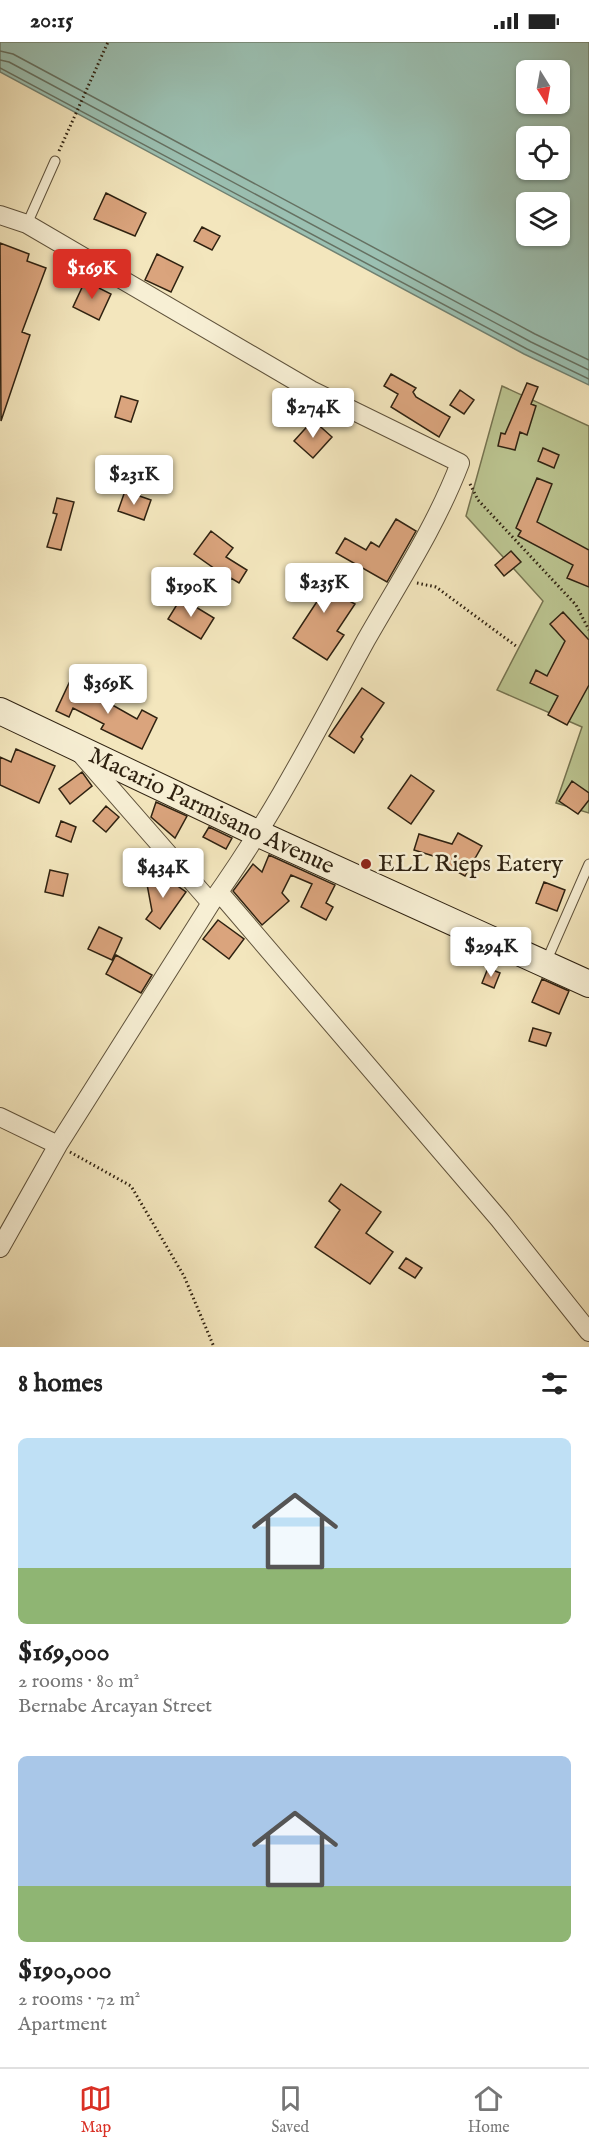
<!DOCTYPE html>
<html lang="en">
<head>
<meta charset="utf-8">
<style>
  body { margin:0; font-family:"IM FELL English",serif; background:#f2f2f2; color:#222; height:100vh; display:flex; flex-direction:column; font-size:22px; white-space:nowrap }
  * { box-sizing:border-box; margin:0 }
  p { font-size:20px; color:#767676 }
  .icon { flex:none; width:33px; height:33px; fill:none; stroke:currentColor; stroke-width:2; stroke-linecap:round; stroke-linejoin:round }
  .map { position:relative; height:1305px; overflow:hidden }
  .sheet { display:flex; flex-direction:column; background:#fff; flex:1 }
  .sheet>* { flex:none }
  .needle { width:39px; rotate:169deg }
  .buttons { position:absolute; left:516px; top:18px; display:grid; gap:12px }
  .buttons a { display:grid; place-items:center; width:54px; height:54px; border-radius:9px; background:#fff; box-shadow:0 2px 4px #0004; font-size:30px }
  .price { position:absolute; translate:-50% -51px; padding:0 14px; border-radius:6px; background:#fff; color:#222; font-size:20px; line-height:39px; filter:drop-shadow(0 2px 3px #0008) }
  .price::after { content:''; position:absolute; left:50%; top:36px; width:18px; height:14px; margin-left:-9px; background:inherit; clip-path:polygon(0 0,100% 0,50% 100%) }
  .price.on { background:#d93025; color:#fff }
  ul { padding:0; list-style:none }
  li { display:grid; align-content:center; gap:12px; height:318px; padding:0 18px }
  li span { display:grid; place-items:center; height:186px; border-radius:9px; color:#555 }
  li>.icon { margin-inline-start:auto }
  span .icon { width:108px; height:108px; fill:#fffc; stroke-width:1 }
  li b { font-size:26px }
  h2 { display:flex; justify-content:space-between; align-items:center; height:72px; padding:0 18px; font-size:26px }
  .status { display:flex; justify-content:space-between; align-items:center; height:42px; padding:0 30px; background:#fff; direction:ltr }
  .status svg { height:16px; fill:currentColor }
  .tab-bar { display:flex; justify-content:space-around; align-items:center; height:84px; border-top:2px solid #e0e0e0; background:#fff; font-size:16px; color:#767676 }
  .tab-bar a { display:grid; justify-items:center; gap:3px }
  .tab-bar .on { color:#d93025 }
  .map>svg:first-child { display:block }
  .green { fill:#bbc490; stroke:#757350; stroke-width:1.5 }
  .water { fill:#9bc0b2; stroke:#708172; stroke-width:1.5; fill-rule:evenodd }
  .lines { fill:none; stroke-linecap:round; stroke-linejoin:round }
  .shore { stroke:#657162; stroke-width:1.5 }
  .building { fill:#daa47d; stroke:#2f2211; stroke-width:1.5 }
  .lane-casing { stroke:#60533c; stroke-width:11 }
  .street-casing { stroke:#60533c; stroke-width:20 }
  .secondary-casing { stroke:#2f2211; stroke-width:28 }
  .path { stroke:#2f2211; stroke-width:3; stroke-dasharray:1.5 3; stroke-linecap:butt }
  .lane { stroke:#f7efd4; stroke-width:9 }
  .street { stroke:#f7efd4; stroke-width:18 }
  .secondary { stroke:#f7efd4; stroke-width:26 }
  .poi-dot { fill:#8f2418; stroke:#f7efd4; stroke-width:2 }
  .labels { text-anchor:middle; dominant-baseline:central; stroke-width:5; stroke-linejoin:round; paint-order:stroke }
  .street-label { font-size:24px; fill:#2f2211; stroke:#f7efd4 }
  .poi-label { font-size:24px; fill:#2f2211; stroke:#f7efd4; text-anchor:start }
</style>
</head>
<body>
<div class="status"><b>20:15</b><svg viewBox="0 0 49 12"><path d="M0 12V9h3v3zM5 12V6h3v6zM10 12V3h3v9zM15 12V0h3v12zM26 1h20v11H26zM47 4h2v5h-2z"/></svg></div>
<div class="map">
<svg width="589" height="1305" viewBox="0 0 589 1305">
  <rect width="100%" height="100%" fill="#f3e6bd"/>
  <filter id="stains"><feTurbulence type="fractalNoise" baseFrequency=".00333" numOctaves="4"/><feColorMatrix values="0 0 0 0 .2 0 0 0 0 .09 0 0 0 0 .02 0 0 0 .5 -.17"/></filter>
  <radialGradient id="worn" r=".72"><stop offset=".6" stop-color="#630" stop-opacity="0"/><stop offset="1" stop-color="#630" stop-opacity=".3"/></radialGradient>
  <path class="green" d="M502,344L589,384V771L556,761L582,685L497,648L543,559L466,474Z"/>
  <path class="water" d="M0,0H589V343L524,312L0,30ZM526,28H560V62H526ZM526,94H560V128H526ZM526,160H560V194H526Z"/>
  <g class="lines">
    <path class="shore" d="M0,9L13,12L535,292L589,318
      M0,18L9,20L531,300L589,328
      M0,26L527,307L589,337"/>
  </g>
  <path class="building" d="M106,151L146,171L135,194L94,177Z
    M202,185L220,194L212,208L194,199Z
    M0,201L29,212L27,219L46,226L22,290L30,293L1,379Z
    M157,212L183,225L171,250L145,238Z
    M85,239L111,252L99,278L73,265Z
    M391,332L416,346L413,350L416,355L450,375L439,395L391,365L398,352L384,344Z
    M527,341L538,345L531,362L536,364L527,393L520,390L515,408L498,404L501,391L505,392Z
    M460,348L474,358L464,372L450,363Z
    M121,354L138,359L131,380L115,375Z
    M313,378L332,395L313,416L294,399Z
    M543,406L559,413L554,426L538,419Z
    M537,436L552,442L537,480L589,508V545L567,536L573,523L518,494L521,489L516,486Z
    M125,449L151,458L144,478L118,469Z
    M57,456L74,460L61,508L47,505L57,472L53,471Z
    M396,477L416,489L387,540L336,511L345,496L366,508L371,500L379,505Z
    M211,489L233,506L226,515L247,528L239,541L231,536L224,551L207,543L215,527L194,512Z
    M511,509L521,520L504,534L495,523Z
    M314,526L348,543L342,555L355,562L337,589L344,593L327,618L293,596L318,558L302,550Z
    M181,556L214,576L201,597L168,577Z
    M563,570L589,598V643L567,683L548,673L558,654L530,641L536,628L547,634L565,599L550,582Z
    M70,639L137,677L142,668L157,676L142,707L101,687L104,682L73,666L69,675L56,669Z
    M362,646L384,661L361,695L363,697L354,711L329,694Z
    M16,707L55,724L39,761L0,743V715L11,720Z
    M82,730L92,744L70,762L59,747Z
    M411,733L434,749L411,782L388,766Z
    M572,739L589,751V758L578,772L559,759Z
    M156,760L187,774L175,796L151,775Z
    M106,764L119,775L106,790L93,779Z
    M61,779L76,785L71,800L56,794Z
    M209,785L232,796L226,807L203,795Z
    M458,791L482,804L465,834L441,821L443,817L414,808L419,792L452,802Z
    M269,813L335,843L326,861L333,865L326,878L301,865L312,842L291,833L282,851L289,859L262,883L233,849L253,822L262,830Z
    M50,828L68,832L63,854L45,850Z
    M159,831L186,850L160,887L146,877L152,869L146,837Z
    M544,840L565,848L557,869L536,861Z
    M218,878L244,897L229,917L203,897Z
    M99,885L122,896L112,918L88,907Z
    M116,913L152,933L141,951L106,932Z
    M488,926L500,931L494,946L482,941Z
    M542,937L569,949L559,972L532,960Z
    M533,986L551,991L546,1004L529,999Z
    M341,1142L381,1170L366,1191L393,1210L370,1242L315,1205L340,1168L329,1159Z
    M406,1216L422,1226L415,1236L399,1226Z"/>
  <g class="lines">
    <g class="lane-casing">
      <path id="lane" d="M27,182L55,119
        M546,920L589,822"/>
    </g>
    <g class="street-casing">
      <path id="street" d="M0,173L27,182L311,348L460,421C436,484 399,540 366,598C317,688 271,778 211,861L80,711
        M219,850L499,1177L589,1290
        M0,1075L58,1103
        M0,1206L58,1103L211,861"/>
    </g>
    <g class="secondary-casing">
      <g id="secondary">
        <path id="s1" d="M0,669L259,792L589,942"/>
      </g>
    </g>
    <path class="path" d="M59,109L108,0
      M470,442L478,458L576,563L589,588
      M417,541L436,545L516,604
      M70,1110L131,1144L184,1234L214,1305"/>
    <use href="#lane" class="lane"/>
    <use href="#street" class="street"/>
    <use href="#secondary" class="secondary"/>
  </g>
  <circle class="poi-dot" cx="366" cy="822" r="6"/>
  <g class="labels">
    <g class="street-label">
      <text stroke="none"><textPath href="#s1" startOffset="234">Macario Parmisano Avenue</textPath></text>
    </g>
    <g class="poi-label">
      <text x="378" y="822">ELL Rieps Eatery</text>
    </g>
  </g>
  <rect width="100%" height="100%" filter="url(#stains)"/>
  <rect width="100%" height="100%" fill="url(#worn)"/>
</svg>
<div class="buttons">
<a><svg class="needle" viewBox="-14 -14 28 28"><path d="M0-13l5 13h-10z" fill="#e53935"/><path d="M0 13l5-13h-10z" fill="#767676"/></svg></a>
<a><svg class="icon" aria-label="locate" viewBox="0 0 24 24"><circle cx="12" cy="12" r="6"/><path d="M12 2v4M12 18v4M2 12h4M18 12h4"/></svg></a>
<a><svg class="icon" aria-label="layers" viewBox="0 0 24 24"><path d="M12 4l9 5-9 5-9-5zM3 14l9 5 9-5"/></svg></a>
</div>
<b class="price on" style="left:92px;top:258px">$169K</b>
<b class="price" style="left:313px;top:397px">$274K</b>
<b class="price" style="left:134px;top:464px">$231K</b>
<b class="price" style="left:324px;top:572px">$235K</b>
<b class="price" style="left:191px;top:576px">$190K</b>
<b class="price" style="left:108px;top:673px">$369K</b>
<b class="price" style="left:163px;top:857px">$434K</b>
<b class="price" style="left:491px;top:936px">$294K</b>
</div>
<section class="sheet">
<h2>8 homes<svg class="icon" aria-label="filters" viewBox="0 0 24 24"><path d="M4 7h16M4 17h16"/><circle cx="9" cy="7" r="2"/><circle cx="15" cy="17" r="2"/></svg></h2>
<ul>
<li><span style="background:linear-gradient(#bfe0f5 70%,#8fb573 0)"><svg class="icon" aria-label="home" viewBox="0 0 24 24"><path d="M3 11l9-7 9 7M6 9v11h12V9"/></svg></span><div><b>$169,000</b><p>2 rooms · 80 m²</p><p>Bernabe Arcayan Street</p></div></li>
<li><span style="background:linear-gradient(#a9c7e8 70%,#8fb573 0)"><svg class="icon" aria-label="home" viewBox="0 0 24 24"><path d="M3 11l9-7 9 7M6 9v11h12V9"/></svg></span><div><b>$190,000</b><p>2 rooms · 72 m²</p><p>Apartment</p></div></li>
</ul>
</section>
<nav class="tab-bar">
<a class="on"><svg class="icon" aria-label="map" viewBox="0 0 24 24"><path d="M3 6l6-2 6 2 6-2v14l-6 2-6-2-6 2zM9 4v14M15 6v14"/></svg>Map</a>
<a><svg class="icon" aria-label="saved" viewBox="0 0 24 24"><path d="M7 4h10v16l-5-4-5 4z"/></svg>Saved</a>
<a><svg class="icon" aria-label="home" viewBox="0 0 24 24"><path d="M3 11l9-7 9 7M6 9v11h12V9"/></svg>Home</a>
</nav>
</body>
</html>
